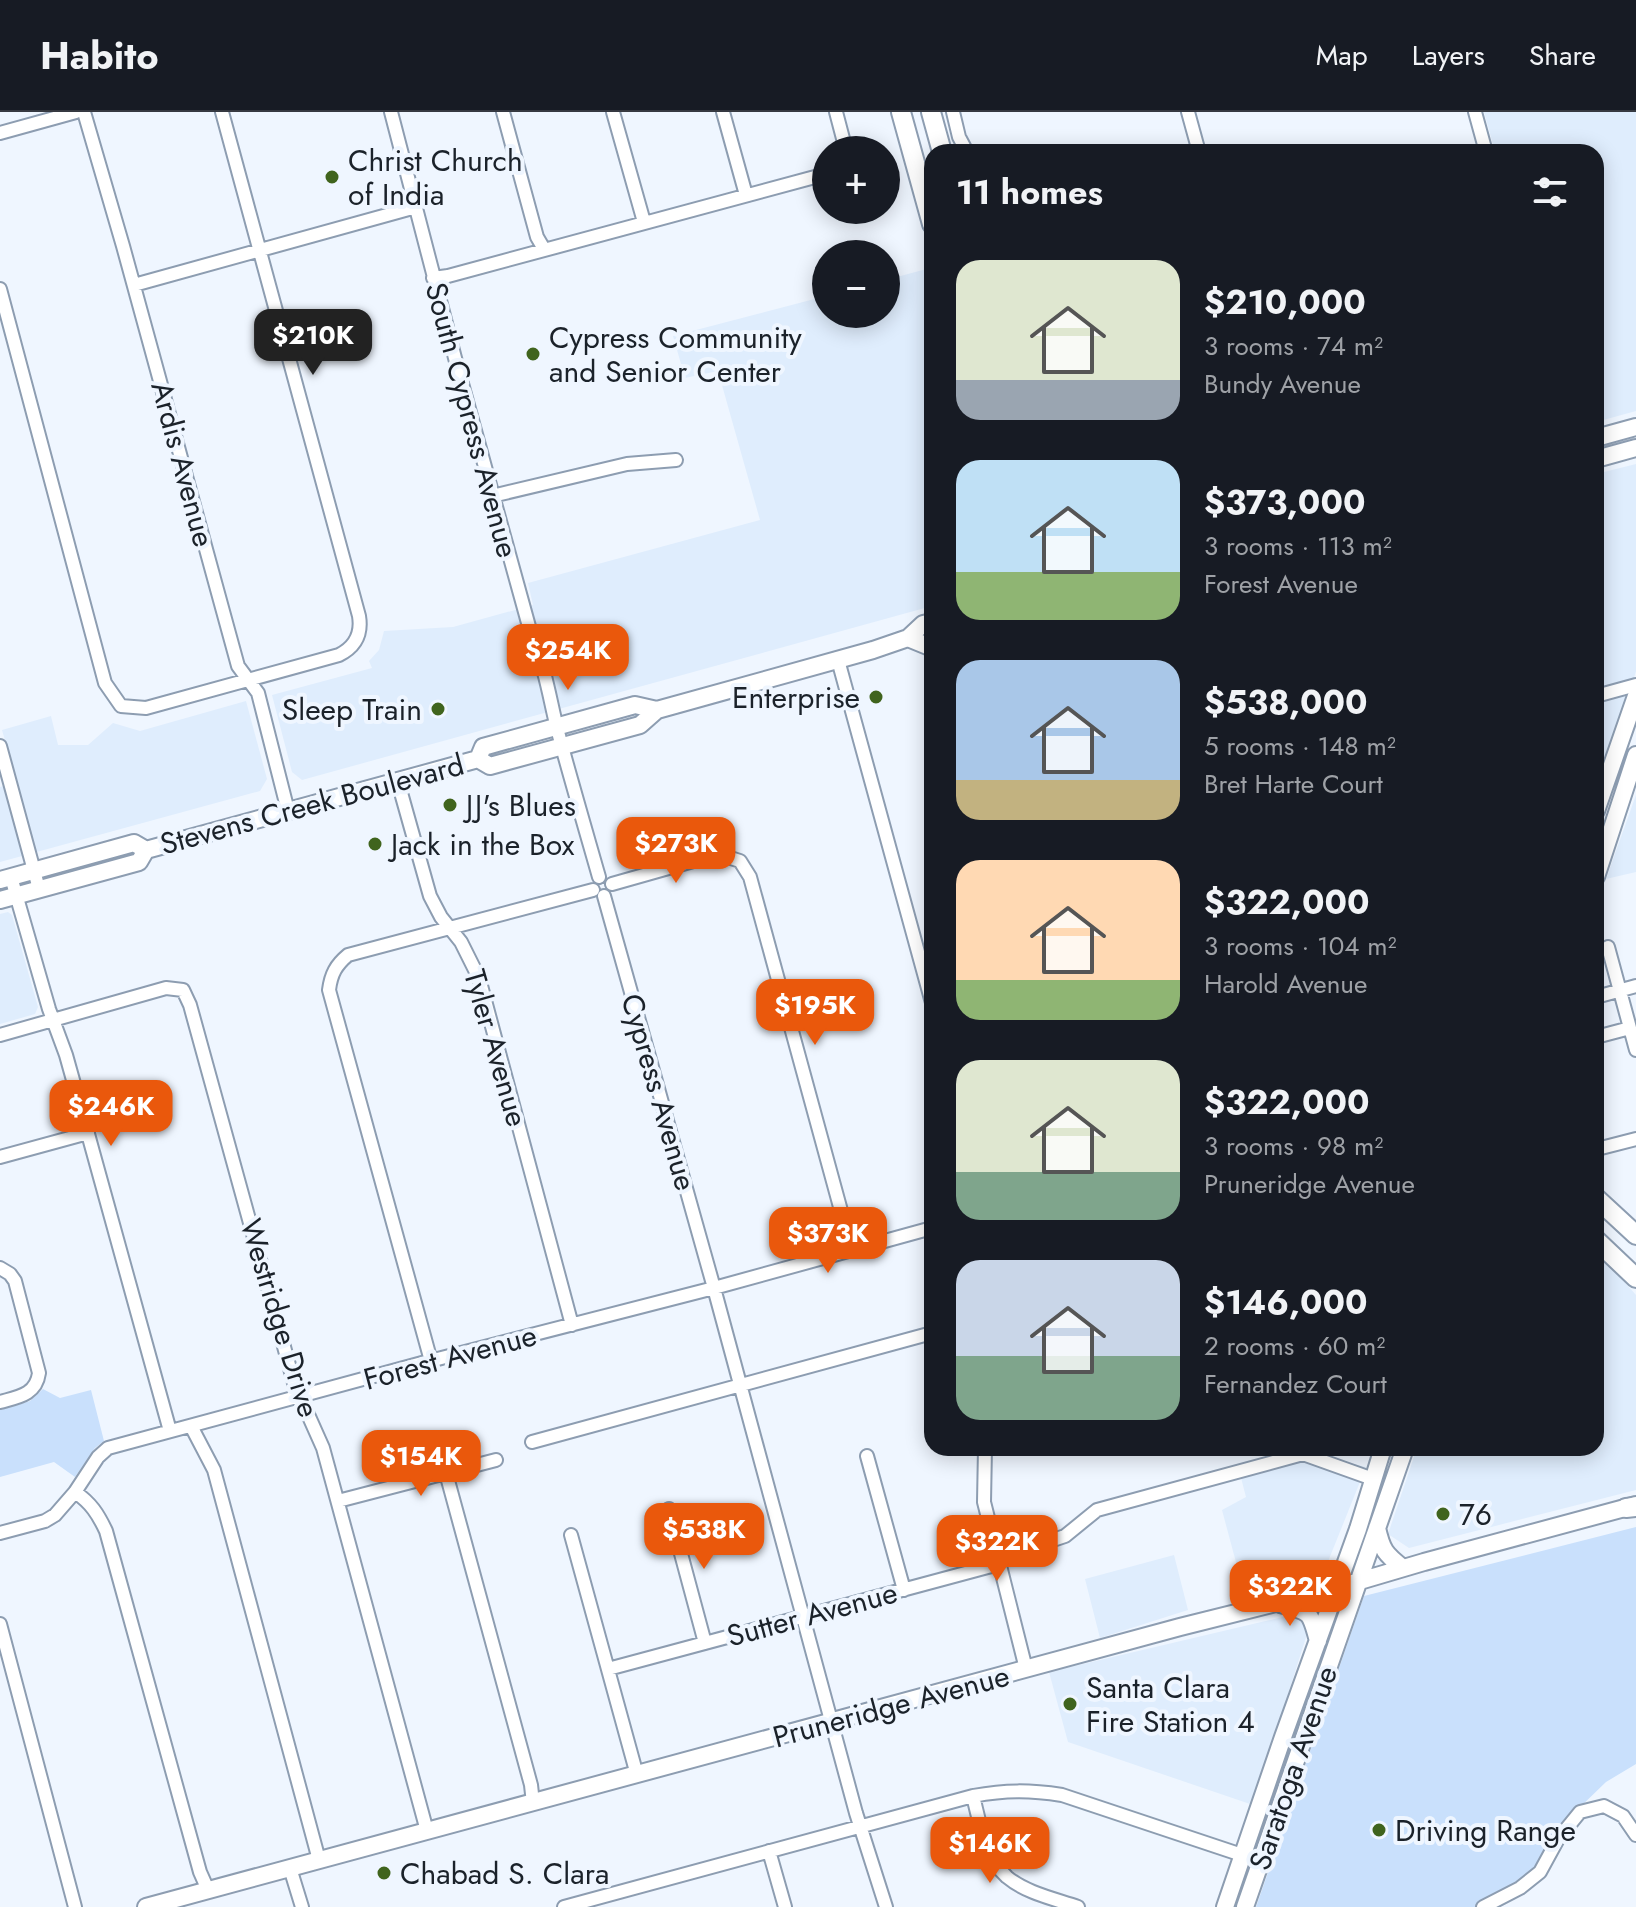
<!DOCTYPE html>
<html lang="en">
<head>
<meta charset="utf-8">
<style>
  body { margin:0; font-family:Jost,sans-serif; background:#20242c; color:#f1f3f6; height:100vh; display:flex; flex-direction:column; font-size:30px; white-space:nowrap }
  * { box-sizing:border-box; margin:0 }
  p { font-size:26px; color:#9ea1a6 }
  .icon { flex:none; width:44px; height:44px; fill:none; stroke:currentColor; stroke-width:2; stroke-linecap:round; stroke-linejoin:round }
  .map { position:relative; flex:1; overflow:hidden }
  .details { position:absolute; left:924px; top:32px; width:680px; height:1312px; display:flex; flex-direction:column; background:#171b24; border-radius:24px; box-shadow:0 4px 20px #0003 }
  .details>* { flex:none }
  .controls { position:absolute; left:812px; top:24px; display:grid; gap:16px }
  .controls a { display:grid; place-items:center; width:88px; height:88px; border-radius:50%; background:#171b24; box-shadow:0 4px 20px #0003; font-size:40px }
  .price { position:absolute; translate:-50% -68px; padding:0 18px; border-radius:16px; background:#ea580c; color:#fff; font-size:26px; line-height:52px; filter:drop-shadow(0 2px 4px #0008) }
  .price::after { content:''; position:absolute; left:50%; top:48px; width:24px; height:18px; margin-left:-12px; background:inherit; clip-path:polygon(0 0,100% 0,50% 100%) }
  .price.active { background:#222; color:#fff }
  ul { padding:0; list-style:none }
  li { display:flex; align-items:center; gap:24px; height:200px; padding:0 32px }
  li span { display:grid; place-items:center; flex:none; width:224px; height:160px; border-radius:24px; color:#555 }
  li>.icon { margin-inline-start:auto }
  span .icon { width:96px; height:96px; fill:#fffc; stroke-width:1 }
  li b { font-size:34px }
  h2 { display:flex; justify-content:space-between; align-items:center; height:96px; padding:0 32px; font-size:34px }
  header { display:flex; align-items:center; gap:48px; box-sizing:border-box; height:112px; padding:0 40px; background:#171b24; border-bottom:2px solid #363941 }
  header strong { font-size:38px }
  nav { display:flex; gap:44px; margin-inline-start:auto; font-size:28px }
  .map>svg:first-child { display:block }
  .built { fill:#dfedfd }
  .green { fill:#c9e0fc }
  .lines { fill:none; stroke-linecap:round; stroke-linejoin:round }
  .minor-casing { stroke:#8d9db1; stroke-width:16 }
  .major-casing { stroke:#8d9db1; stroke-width:20 }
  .highway-casing { stroke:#8d9db1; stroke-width:22 }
  .minor { stroke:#fff; stroke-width:12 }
  .major { stroke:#fff; stroke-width:16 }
  .highway { stroke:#fff; stroke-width:18 }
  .poi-dot { fill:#40641d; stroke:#eff6ff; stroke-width:3 }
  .labels { text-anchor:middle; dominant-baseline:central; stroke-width:8; stroke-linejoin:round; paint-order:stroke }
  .poi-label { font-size:30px; fill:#1b222a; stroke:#eff6ff; text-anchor:start }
  .street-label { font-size:30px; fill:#1b222a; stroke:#eff6ff }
</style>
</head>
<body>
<header>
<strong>Habito</strong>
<nav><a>Map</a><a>Layers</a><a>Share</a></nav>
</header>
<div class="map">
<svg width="1636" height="1795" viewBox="0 0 1636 1795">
  <rect width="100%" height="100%" fill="#eff6ff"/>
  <path class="built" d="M1484,0H1636V299L1596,310V40H1495Z
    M930,156L932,164V494L302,668L292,660L272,583L372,556L369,549L379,538L384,519L453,515L533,493L528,471L760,408L718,259L685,266L673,224L826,184V202H886V168Z
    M1636,352V559L1610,647L1596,650V362Z
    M246,589L267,667L260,679L0,750V675L17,670L2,618L51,604L58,633H88L113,611L140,619Z
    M1636,683V760L1606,767Z
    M8,800L12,803L38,895L35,902L0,912V802Z
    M1596,1138L1636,1183V1378L1409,1436L1388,1422L1417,1336H1596Z
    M1320,1344L1366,1355L1327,1452L1320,1462L1245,1484L1222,1398L1246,1385L1240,1362Z
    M1174,1443L1188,1498L1100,1526L1085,1467Z
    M1291,1503L1304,1508L1307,1522L1253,1693L1068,1630L1049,1560Z"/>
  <path class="green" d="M43,1277L60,1286L91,1278L104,1329L95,1336L75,1365L54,1350L0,1365V1298L30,1289Z
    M1636,1415V1652L1606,1670L1575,1700L1538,1759L1479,1795H1256L1364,1484Z"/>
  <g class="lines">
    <g class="minor-casing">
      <path id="minor" d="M84,0L123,134L238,554L258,581L288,699
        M391,0L455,246L533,529C546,558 550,589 558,620C571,668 585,716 599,765
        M503,0L537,125L544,137
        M613,0L644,110
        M723,0L746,83
        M836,0L846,38
        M953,0L959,25L967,40
        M1188,0L1199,40
        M1475,0L1486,40
        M0,21L76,0
        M433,166L448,164L826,62
        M134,173L416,95
        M0,177L105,571L121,594L146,596L339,543C355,535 362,522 359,504L222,0
        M492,384L627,352L676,348
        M838,548L932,891
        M1596,584L1636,573
        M0,634L39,777
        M398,670L430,784L441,805L461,830L479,866L572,1213
        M11,765L49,897L66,943L85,1011L170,1319
        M612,772L718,742L740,749L750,765L852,1139
        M604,784L714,1176L856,1701L886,1795
        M1608,835L1636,938
        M1596,885L1636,874
        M0,923L166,876L183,878L190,893L294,1271L323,1336L427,1719
        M1596,925L1630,916
        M1601,1036L1636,1027
        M0,1045L88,1021
        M0,1156L10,1162L15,1169L39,1261C36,1283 18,1285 0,1290
        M431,1249L329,878C331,862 336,853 348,843L593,778
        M191,1314L214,1358L319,1748
        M532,1330L932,1221
        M985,1336L984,1390L1026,1557
        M867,1344L904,1478
        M446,1361L531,1673L533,1691
        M75,1380C91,1391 98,1402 106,1419L200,1760L208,1778
        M338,1389L496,1348
        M669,1397L705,1531
        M0,1421L45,1409L55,1403L75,1380L98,1345L108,1336L422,1251L714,1176L932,1116
        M571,1423L637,1663
        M0,1512L75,1795
        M608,1557L999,1452L1008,1443L1065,1424L1097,1398L1303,1342L1373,1367
        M973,1684C980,1712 985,1745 1007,1765C1026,1781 1055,1787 1078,1795
        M769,1739L785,1795
        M290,1756L302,1795
        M564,1795L973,1684C1006,1678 1029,1678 1062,1683L1242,1743
        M1483,1795L1520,1776L1540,1760L1558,1727L1580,1700L1604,1694L1623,1704L1636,1723"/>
    </g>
    <g class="major-casing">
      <path id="major" d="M1596,326L1636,315
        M1596,347L1636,336
        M908,526L930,535H932
        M478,647L483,635L635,593L657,598L873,538L908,526L923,512L932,510
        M1596,699L1636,584
        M1596,765L1636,643
        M0,768L134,731L146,738
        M0,788L139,750L146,738L478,647L490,654L640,613L657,598
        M1377,1416C1382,1438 1385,1442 1403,1456
        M1280,1492C1310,1500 1310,1498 1318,1529
        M146,1795L1180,1515L1336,1476L1424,1450L1636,1393
        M1225,1795L1283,1625L1358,1417L1383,1336
        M1245,1795L1405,1336"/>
    </g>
    <g class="highway-casing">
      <path id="highway" d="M901,0L932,112
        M931,0L942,40
        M1596,1086L1636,1123
        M1596,1128L1636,1166
        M1626,1396L1636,1395"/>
    </g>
    <use href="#minor" class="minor"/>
    <use href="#major" class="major"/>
    <use href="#highway" class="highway"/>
  </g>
  <g class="poi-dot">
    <circle cx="332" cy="65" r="8"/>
    <circle cx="533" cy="242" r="8"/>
    <circle cx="876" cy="585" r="8"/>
    <circle cx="438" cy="597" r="8"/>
    <circle cx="450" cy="693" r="8"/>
    <circle cx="375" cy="732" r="8"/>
    <circle cx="1443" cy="1402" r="8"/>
    <circle cx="1070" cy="1592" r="8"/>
    <circle cx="1379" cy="1718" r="8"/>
    <circle cx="384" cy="1761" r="8"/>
  </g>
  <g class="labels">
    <g class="poi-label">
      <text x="348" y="48">Christ Church<tspan x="348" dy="34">of India</tspan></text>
      <text x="549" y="225">Cypress Community<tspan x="549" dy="34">and Senior Center</tspan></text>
      <text x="860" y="585" text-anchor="end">Enterprise</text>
      <text x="422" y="597" text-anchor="end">Sleep Train</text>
      <text x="466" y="693">JJ's Blues</text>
      <text x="391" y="732">Jack in the Box</text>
      <text x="1459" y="1402">76</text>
      <text x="1086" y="1575">Santa Clara<tspan x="1086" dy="34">Fire Station 4</tspan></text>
      <text x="1395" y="1718">Driving Range</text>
      <text x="400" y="1761">Chabad S. Clara</text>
    </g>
    <g class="street-label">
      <text transform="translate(472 308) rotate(75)">South Cypress Avenue</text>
      <text transform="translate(183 352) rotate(75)">Ardis Avenue</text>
      <text transform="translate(312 692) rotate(-15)">Stevens Creek Boulevard</text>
      <text transform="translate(496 936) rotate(74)">Tyler Avenue</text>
      <text transform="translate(659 980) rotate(74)">Cypress Avenue</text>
      <text transform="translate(280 1206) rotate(73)">Westridge Drive</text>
      <text transform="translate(450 1245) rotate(-15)">Forest Avenue</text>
      <text transform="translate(812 1502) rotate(-15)">Sutter Avenue</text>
      <text transform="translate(891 1594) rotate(-15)">Pruneridge Avenue</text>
      <text transform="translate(1293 1656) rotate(-71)">Saratoga Avenue</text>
    </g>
  </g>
</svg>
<div class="controls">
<a>+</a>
<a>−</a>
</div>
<b class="price active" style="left:313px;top:265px">$210K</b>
<b class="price" style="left:568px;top:580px">$254K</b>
<b class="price" style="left:676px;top:773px">$273K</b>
<b class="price" style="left:815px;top:935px">$195K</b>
<b class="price" style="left:111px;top:1036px">$246K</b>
<b class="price" style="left:828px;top:1163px">$373K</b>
<b class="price" style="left:421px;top:1386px">$154K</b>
<b class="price" style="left:704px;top:1459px">$538K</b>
<b class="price" style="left:997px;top:1471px">$322K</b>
<b class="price" style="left:1290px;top:1516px">$322K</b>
<b class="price" style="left:990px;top:1773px">$146K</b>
<section class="details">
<h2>11 homes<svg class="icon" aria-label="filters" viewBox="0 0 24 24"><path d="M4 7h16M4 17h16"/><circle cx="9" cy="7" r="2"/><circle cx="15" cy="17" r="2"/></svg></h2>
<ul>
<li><span style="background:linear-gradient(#dfe7d0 75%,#9aa5b1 0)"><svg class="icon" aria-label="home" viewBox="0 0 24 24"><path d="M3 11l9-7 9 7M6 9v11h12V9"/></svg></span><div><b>$210,000</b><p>3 rooms · 74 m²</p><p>Bundy Avenue</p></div></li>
<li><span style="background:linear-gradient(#bfe0f5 70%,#8fb573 0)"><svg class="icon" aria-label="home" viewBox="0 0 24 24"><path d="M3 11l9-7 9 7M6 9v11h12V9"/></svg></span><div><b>$373,000</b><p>3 rooms · 113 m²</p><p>Forest Avenue</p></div></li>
<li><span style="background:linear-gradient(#a9c7e8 75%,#c2b280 0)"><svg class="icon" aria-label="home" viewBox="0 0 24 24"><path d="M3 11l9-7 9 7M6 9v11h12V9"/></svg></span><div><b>$538,000</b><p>5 rooms · 148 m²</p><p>Bret Harte Court</p></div></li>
<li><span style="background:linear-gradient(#ffd9b3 75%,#8fb573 0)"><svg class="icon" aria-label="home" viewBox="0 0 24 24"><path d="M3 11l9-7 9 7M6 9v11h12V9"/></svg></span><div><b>$322,000</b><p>3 rooms · 104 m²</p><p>Harold Avenue</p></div></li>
<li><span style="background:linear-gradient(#dfe7d0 70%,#7fa58c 0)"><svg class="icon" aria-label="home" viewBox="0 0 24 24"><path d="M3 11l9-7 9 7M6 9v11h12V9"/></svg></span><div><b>$322,000</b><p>3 rooms · 98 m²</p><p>Pruneridge Avenue</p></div></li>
<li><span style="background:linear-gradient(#c9d6e8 60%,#7fa58c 0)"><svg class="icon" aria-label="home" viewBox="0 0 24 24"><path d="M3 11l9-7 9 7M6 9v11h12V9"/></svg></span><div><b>$146,000</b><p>2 rooms · 60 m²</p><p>Fernandez Court</p></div></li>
</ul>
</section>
</div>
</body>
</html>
